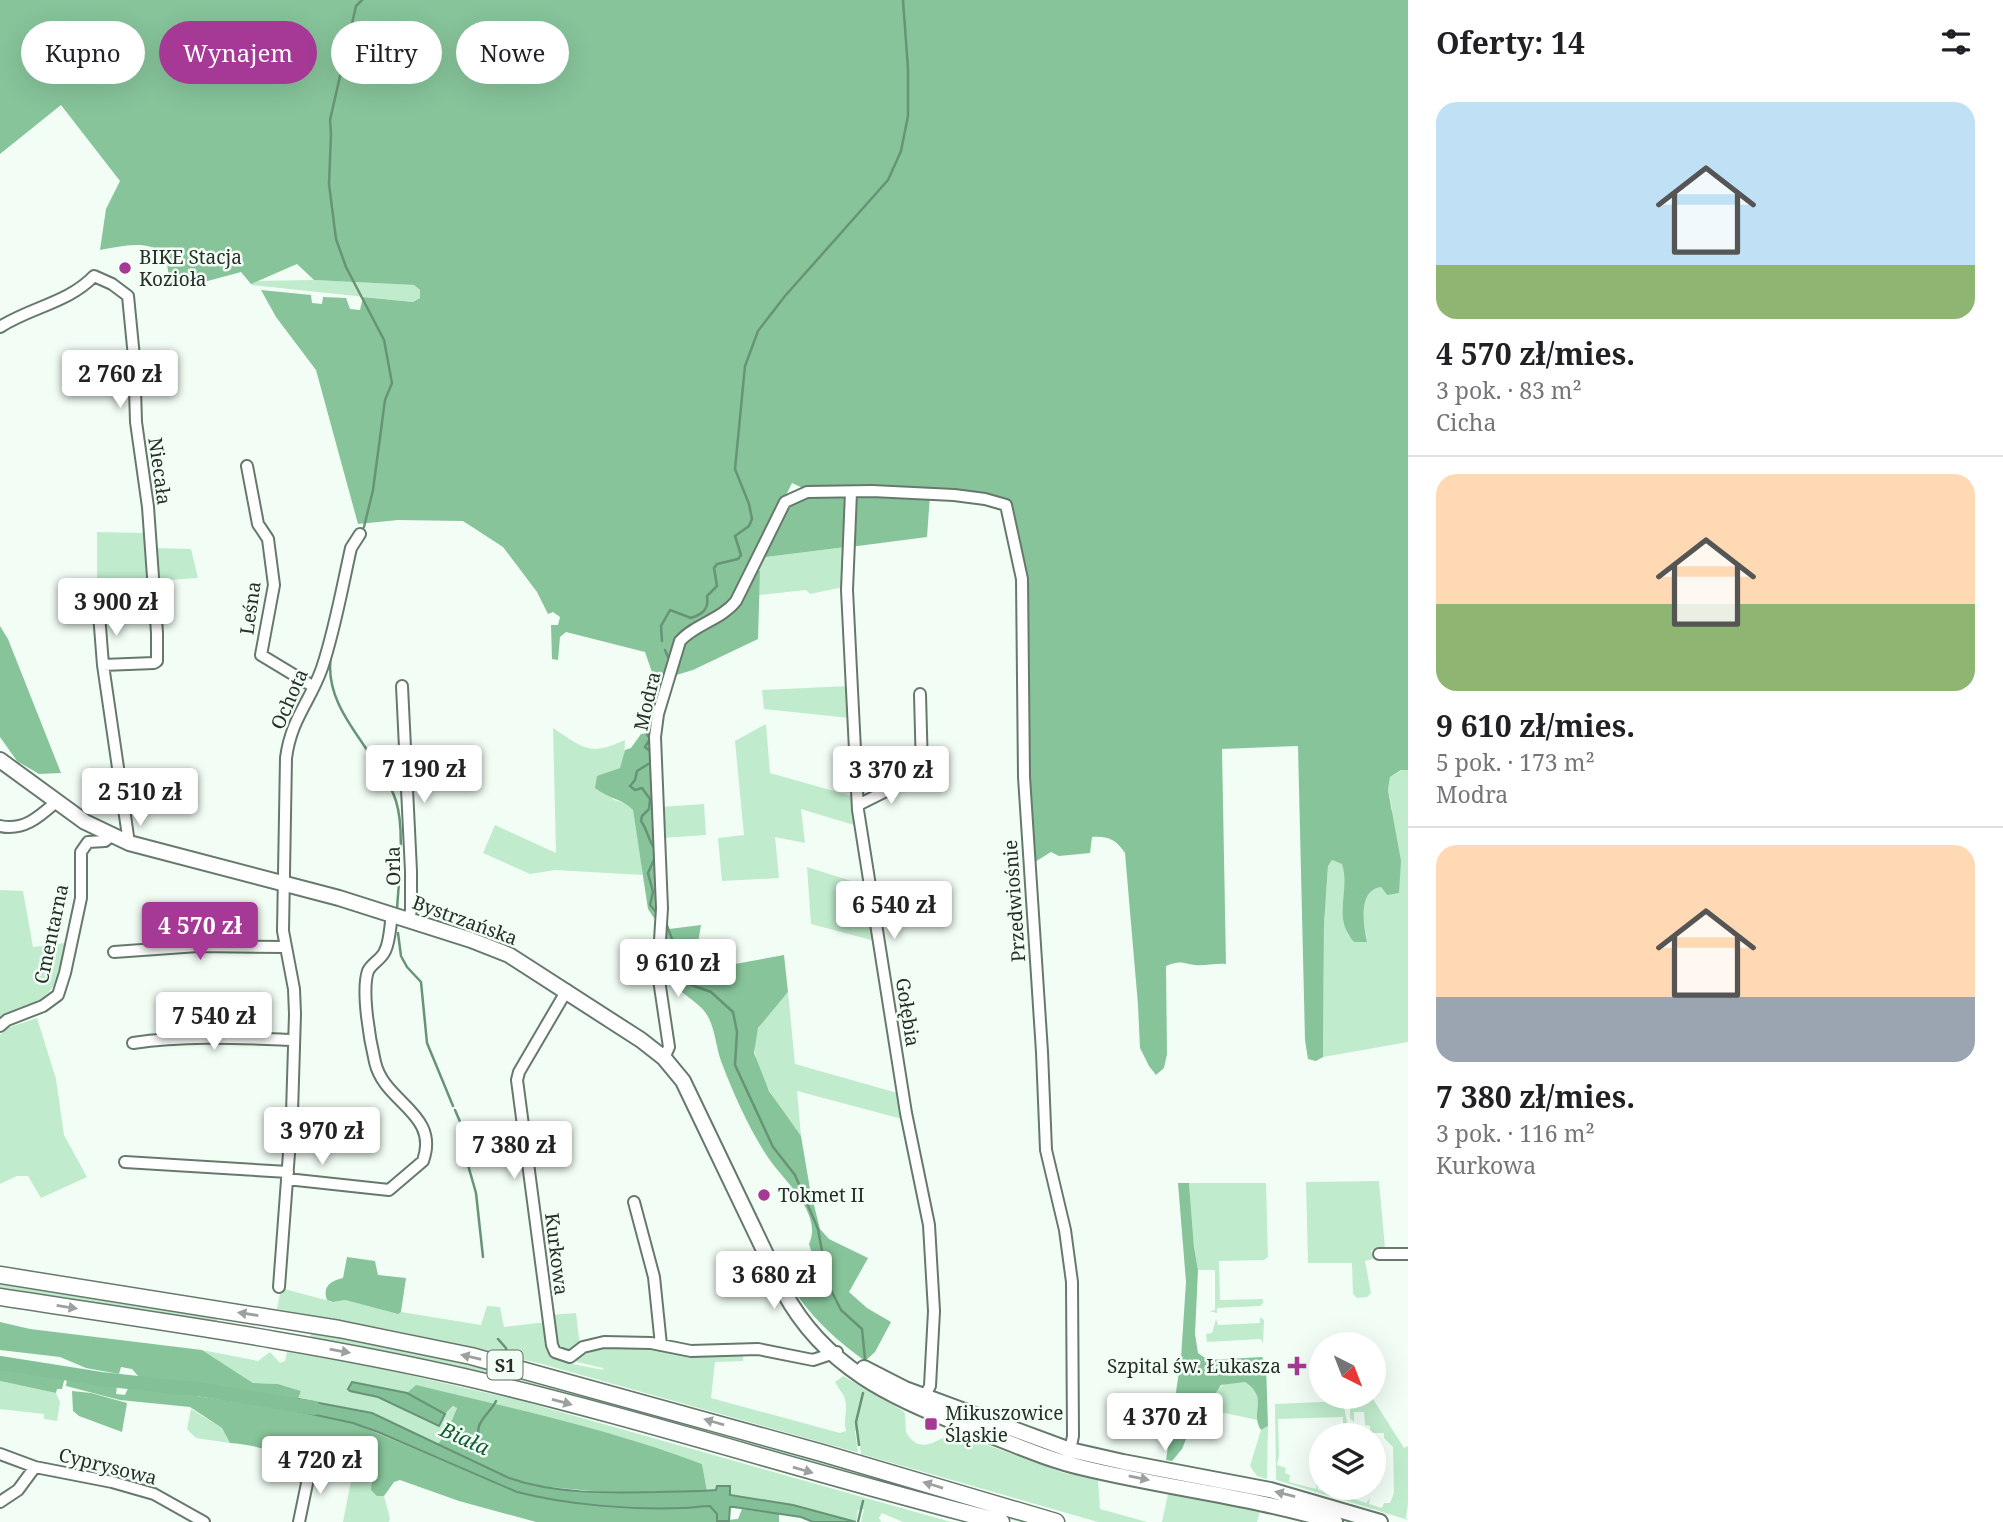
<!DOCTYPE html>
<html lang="pl">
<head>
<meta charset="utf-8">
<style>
  body { margin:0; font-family:"Noto Serif",serif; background:#f2f2f2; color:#202124; height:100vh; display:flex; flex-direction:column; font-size:26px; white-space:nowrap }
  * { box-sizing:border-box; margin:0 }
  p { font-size:23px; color:#757577 }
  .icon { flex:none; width:38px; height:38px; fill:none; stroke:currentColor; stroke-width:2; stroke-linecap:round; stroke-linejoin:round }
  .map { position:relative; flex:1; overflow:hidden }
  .side { display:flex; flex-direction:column; background:#fff; width:595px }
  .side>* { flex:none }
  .guide { position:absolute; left:21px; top:21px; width:665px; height:63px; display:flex; gap:14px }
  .needle { width:46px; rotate:138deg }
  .fabs { position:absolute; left:1309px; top:1332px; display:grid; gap:14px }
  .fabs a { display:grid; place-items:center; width:77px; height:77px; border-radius:50%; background:#fff; box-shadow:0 7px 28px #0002; font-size:35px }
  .price { position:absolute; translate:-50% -60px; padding:0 16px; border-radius:7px; background:#fff; color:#222; font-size:23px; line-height:46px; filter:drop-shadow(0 2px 4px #0008) }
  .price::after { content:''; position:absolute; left:50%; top:42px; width:21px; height:16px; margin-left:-10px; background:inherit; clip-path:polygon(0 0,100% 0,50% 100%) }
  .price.current { background:#a63896; color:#fff }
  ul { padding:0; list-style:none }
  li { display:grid; align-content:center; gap:14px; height:371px; padding:0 28px }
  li+li { border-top:2px solid #e0e0e0 }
  li span { display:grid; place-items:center; height:217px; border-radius:21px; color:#555 }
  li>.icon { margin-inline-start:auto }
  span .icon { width:126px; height:126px; fill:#fffc; stroke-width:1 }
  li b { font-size:30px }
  h2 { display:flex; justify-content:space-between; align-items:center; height:84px; padding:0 28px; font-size:30px }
  .tag { padding:0 24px; border-radius:32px; background:#fff; box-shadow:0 7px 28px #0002; font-size:24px; line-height:63px }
  .tag.current { background:#a63896; color:#fff }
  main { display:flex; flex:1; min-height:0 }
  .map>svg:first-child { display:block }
  .green { fill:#c0ebcd }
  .forest { fill:#87c49a }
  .water { fill:#83c097; stroke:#679476; stroke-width:2 }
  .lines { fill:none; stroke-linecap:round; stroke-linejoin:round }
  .stream { stroke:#679476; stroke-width:2.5 }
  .river { stroke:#83c097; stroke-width:14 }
  .minor-casing { stroke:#66796c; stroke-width:14 }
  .major-casing { stroke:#66796c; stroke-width:18 }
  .highway-casing { stroke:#66796c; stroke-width:19 }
  .minor { stroke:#fff; stroke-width:10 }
  .major { stroke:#fff; stroke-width:14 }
  .highway { stroke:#fff; stroke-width:16 }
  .oneway { fill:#9da19e }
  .poi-dot { fill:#a63896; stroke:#f2fef5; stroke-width:2.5 }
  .labels { text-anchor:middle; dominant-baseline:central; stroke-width:5; stroke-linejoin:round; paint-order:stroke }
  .shield { fill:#f2fef5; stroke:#636c66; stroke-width:2 }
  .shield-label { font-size:18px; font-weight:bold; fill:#262e28 }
  .poi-label { font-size:19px; fill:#262e28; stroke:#f2fef5; text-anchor:start }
  .street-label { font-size:19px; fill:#262e28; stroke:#f2fef5 }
  .water-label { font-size:21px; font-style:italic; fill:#175c35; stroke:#f2fef5 }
</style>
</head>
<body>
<main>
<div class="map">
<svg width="1408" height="1522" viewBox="0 0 1408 1522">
  <rect width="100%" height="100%" fill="#f2fef5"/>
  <path class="green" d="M314,280L414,285L420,290V298L413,302L252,285L249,281Z
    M97,532L146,533L154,548L191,549L198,578L97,585Z
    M846,547L843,587L810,594L806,590L759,595L760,571L754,568L759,558Z
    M849,686L850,718L764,709L762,690Z
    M766,724L770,773L855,797L857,826L801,809L805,843L775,837L779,878L722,881L718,838L744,835L735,741Z
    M553,728C585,749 589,756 625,740L624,761L620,768L597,777L614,800L628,804L633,810L643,875L555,870L530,874L483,853L495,825L556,853Z
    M1402,770H1408V1042L1323,1057L1324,925L1328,866L1332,860L1342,864C1352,893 1333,907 1349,936L1367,942C1365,926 1356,889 1381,887L1387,895L1392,808L1388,790L1390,777Z
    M704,804L706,835L661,838L659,807Z
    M807,867L867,886L874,938L871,940L811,924Z
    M0,890L23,891L33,947L65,943C62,976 56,995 24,1008C15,1011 6,1013 0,1020Z
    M788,992L795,1064L901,1094L906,1120L797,1091L801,1136C782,1110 741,1061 759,1027C766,1014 779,1003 788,992Z
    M37,1018L56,1079L64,1135L87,1177L41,1198L28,1176H17L0,1184V1035L7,1028Z
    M1379,1181L1385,1248L1371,1250L1373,1259L1365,1261L1371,1293L1367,1297L1357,1298L1353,1294L1352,1263H1308L1306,1182Z
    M1189,1183H1266L1268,1257L1264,1260L1219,1261L1220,1300L1263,1299V1303L1260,1306L1217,1308V1313L1209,1311L1215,1310V1270H1198L1194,1247Z
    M0,1279L218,1314L216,1326L0,1291Z
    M281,1288L333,1302L345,1300L398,1314L401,1312L481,1325L487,1306L500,1307L504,1327L546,1322L549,1345L573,1364L603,1370V1368L577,1362L574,1358L593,1345L743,1352V1361L715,1362L711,1398L840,1433L846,1431C843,1420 848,1409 845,1399C843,1393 838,1388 835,1382L843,1376L903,1411L905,1414L906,1432C920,1456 935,1440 954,1433L1064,1473L1098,1480L1100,1509L1147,1522H1098L861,1454L858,1430L855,1431L858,1452H856L542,1364L402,1332L277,1309Z
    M576,1313L580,1347L573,1352H559L549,1315Z
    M1260,1317L1264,1320L1263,1344L1261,1339L1207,1342L1206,1334L1212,1333L1216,1319L1218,1325L1260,1323Z
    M312,1329L476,1362L1035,1522H1020L310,1340Z
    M202,1350L258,1361L270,1352L280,1363L285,1361L287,1352L365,1365L518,1400L951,1522H903L882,1513L879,1518L881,1522H861L864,1509L858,1510L856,1522L793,1505L730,1495V1487L707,1491L702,1464L628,1439L416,1386L407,1393L351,1382L350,1391L378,1397L439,1425L445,1414L454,1406L457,1408L447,1432L438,1444L361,1410L298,1399L301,1391L278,1384L253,1383Z
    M0,1381L56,1393L60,1402L57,1421L44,1419V1414L0,1409Z
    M1230,1382H1245L1258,1394V1420L1205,1409C1212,1397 1216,1387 1230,1382Z
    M1358,1398L1373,1399L1404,1448L1408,1446V1503L1406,1518L1408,1520L1344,1500L1343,1495L1348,1491V1497L1366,1503L1370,1498L1369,1504L1382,1508L1384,1503H1390L1394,1493L1393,1447L1384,1438V1433H1359V1435H1356L1358,1432L1370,1431V1426L1365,1425L1364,1412H1354V1422L1350,1418V1403Z
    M1343,1401L1348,1428L1343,1427L1341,1435H1336L1335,1425L1343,1424V1417L1278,1419L1279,1456L1277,1465L1286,1468L1285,1473L1290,1475L1289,1482L1316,1489L1317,1484L1318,1490L1331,1493L1334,1488L1329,1496L1276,1480L1275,1404Z
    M191,1409L222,1428L230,1443L196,1438L187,1429Z
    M1268,1426L1267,1478L1266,1479L1257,1476L1250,1466L1261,1430Z
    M344,1444L376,1461L377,1467L371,1481L377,1496H384L390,1518L389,1522H343L353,1471L321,1464L325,1450Z
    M1168,1494L1260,1511L1257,1522H1162Z"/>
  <path class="forest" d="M0,0H1408V770H1401L1390,777L1388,790L1401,861L1399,893L1387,895L1381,887C1357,890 1364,926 1367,942H1354C1331,916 1351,893 1342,864L1332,860L1328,866L1324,925L1323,1057L1316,1061L1308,1059L1305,1040L1298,746L1222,749L1226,964C1215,963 1205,966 1195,965C1181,963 1181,960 1166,966L1167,1054L1164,1068L1156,1075L1149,1066L1140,1048L1138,1005L1125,853C1116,839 1107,836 1092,837L1090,853L1059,856L1051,852L1030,865L1025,611L1008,503L805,489L792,483L734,601L682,635L652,728L641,726L654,678L645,652L566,632L560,637L558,660L552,659L551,625H558L560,617L553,612L548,614L537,592L503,547L463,521L398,520L358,524L316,370L276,317L261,290L311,295L312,303L322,304L323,297L346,298L350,309L360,310L363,297L413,302L420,298V290L414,285L314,280L297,264L251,284L241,272L204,282L169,285C168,278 169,269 166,262C158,236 119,247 100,250L106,209L120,181L61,105L0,154Z
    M848,493L846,547L759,558L786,504L796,498Z
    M852,495H930L927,537L850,547Z
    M754,568L760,571L758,639L693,670L673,676L680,645L725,615Z
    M0,626L8,639L61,773L39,774L17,761L0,737Z
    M649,733H651L659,918H654L648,909L633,810C623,799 607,798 595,788L597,776L620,768L625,750L631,748L641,734Z
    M701,925L698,943L700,960L713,968L784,955L788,992L758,1028L754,1053L769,1091L801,1136L810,1189L820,1229L829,1239L868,1258L849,1292L867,1308L891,1322L875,1352L865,1361C839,1342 816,1322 797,1295L821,1281L809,1244C824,1212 780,1178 765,1153C747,1124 733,1093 721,1061C716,1047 715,1028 707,1015C701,1004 677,990 667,980L662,983L661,930Z
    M1178,1183H1189L1194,1247L1198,1270L1195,1334L1198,1353L1208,1360L1262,1357L1266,1364L1268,1426L1261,1430C1249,1412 1270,1399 1245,1382L1221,1385L1205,1409L1197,1412L1182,1449L1172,1461L1166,1460L1181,1358L1186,1282Z
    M347,1257L375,1261L378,1275L406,1278L401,1312L398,1314L345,1300L333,1302L327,1300C322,1286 331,1281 343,1278Z
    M0,1322L30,1329L202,1350L253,1383L278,1384L301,1391L298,1399L139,1377L132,1369L121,1367L119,1374L86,1368L60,1357L0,1350Z
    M0,1367L65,1377L62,1389H57L56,1393L0,1381Z
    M67,1379L117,1386L116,1394L125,1395L129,1386L297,1411L353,1423L517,1492C581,1508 645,1505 710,1506L717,1514V1521L738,1519L742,1509L779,1514V1522H536L459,1501L400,1480L394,1482L384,1496H377L371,1490C371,1480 378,1471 376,1461L344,1444L325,1450L321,1464C290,1458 262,1445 230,1443L222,1428L190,1407L120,1400L66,1386Z
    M416,1385C511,1408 610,1429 702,1464L707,1491L622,1494L529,1485L509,1478L438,1444L447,1432L457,1408L453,1406L445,1414L407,1393Z
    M72,1391L91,1393L127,1403L122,1432L79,1416L73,1411Z"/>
  <path class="water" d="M352,1382L407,1393L445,1414L439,1426L378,1397L350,1391L348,1389Z
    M298,1399L372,1413L509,1478C555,1494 607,1493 656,1492C676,1491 696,1492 716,1490L717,1486H730V1495L793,1505L856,1522H813L801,1517L734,1507H730L729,1521H717V1514L710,1506C701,1506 692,1508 683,1508C631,1510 568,1505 517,1492L378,1432L353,1423L297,1411Z"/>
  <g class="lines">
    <path class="stream" d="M362,0L356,6L330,120L331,134L329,184L336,239L346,267L384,340L392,383L385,400L373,490L364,527
      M662,641L661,626L670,610L691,618C703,614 709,609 707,596L717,586L714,568L717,564L738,559L741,555L735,536L749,526L752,519L749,504L735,469L745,366L758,331L785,296L888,180L901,151L908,116V69L903,0
      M665,650L669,659
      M331,656C322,712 380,752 396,801C405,830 399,878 397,909
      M651,752L645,747L650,739L647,734V715L655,704L660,685L664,679
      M651,759L650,763L637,771L635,780L630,786L635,790L642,788L650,799L649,809L642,816L641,821C648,831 648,840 655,849
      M656,855L648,873L653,892L650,905L657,913
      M666,923L672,939L666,955L664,975L711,992L733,1012L737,1032L735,1065L773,1147L795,1175L818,1229L828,1284L841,1310L862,1329L865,1359
      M398,933L401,956L407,967L421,982L427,1043L453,1106
      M455,1110L464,1131L468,1165L476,1193L483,1257
      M498,1339L506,1348V1354
      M859,1445L856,1422L863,1393
      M477,1450C479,1442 477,1434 479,1426C483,1416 491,1411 496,1401
      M858,1522L863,1501"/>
    <path class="river" d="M0,1363L101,1379L203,1390L314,1408"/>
    <g class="minor-casing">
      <path id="minor" d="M0,327C31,307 68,303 94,276L112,284L128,296L134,357L136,422L148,507L157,633V661L154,663L103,665L129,843
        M247,466L258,524L268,539L274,585L261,655L314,687
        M851,492L847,590L858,810L906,1113L929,1225L934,1311L930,1386L922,1401
        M99,614L103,665
        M402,686L411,871V910L409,920
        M858,805L914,777L922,770L920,694
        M0,826C24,831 39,817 56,802
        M114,952L198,946L286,947
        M567,990L519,1072L517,1080L552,1345L555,1352L570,1357L583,1347L604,1342L651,1343L691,1351L758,1349L813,1360L837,1352
        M0,1026L7,1020L43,1006L58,995L65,973L81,898V852L88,842L105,841L111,836
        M133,1043C187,1035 240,1038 294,1040
        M664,1058L669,1047L658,973L662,908L655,737L658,714L680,641C695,624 721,620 736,601L785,502L807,492L872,491L954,495L985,499L1006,505L1022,579L1024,777L1042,1052L1046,1150L1065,1230L1072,1282L1073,1436L1070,1450
        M125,1162L288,1172
        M287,1179L389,1190L423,1161C440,1113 384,1103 375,1062C370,1041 361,991 368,971C372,963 381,960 385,951C390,941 390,926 392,915
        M634,1202L654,1277L661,1345
        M1379,1254H1408
        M279,1287L292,1113L295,1014L294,989L283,931L286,758C291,719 310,702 322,668C335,629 342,588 351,548L360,534
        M0,1454L35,1467L112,1482L154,1494L204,1522
        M0,1502L18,1490L35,1467
        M299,1522L311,1464"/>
    </g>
    <g class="major-casing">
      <path id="major" d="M0,760L85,822L129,843L339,898L471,940L509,955L641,1040L664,1058L683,1081L784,1292C824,1366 892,1399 968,1427C1007,1441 1044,1459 1084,1468C1167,1488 1252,1497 1335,1522
        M864,1368L905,1389L1070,1450L1123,1462L1270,1490L1380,1522"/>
    </g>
    <g class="highway-casing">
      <path id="highway" d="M0,1275L339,1329L471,1356L822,1453L1056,1522
        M0,1297C155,1321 311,1342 464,1377C644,1419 821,1477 1001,1522"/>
    </g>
    <use href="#minor" class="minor"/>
    <use href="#major" class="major"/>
    <use href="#highway" class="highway"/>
  </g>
  <defs><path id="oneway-solid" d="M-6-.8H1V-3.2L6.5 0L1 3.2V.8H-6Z" transform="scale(1.75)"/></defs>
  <g class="oneway">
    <use href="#oneway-solid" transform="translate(67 1307) rotate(9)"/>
    <use href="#oneway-solid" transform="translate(248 1314) rotate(-171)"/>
    <use href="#oneway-solid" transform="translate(340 1351) rotate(10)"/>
    <use href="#oneway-solid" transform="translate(471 1357) rotate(-167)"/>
    <use href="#oneway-solid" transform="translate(562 1402) rotate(15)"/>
    <use href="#oneway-solid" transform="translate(714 1422) rotate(-164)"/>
    <use href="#oneway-solid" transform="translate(803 1470) rotate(16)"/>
    <use href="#oneway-solid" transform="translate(1139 1478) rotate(11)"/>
    <use href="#oneway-solid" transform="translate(933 1485) rotate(-163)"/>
    <use href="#oneway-solid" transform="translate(1285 1494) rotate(-166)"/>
  </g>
  <g class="poi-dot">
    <circle cx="125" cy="268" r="7"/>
    <circle cx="764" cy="1195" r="7"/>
    <path d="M1293.5 1355.5h7v7h7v7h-7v7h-7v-7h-7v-7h7z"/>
    <rect x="924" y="1417" width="14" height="14" rx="3.5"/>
  </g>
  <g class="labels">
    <rect class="shield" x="487.5" y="1350.5" width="35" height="29" rx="5"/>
    <g class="shield-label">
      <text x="505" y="1365">S1</text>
    </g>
    <g class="poi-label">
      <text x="139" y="257">BIKE Stacja<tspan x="139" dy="22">Kozioła</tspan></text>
      <text x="778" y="1195">Tokmet II</text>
      <text x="1281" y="1366" text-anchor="end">Szpital św. Łukasza</text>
      <text x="945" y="1413">Mikuszowice<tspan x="945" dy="22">Śląskie</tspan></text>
    </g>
    <g class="street-label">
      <text transform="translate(160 471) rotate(82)">Niecała</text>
      <text transform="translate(250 608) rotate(-82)">Leśna</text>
      <text transform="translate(289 699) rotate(-66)">Ochota</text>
      <text transform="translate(647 701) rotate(-77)">Modra</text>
      <text transform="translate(393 866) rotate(-91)">Orla</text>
      <text transform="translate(1014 901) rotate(-94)">Przedwiośnie</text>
      <text transform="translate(465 920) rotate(20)">Bystrzańska</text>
      <text transform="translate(51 934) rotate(-78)">Cmentarna</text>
      <text transform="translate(908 1012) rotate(81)">Gołębia</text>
      <text transform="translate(557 1254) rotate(83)">Kurkowa</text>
      <text transform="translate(108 1466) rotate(14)">Cyprysowa</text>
    </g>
    <g class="water-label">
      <text transform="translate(465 1438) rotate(24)">Biała</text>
    </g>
  </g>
</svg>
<div class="fabs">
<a><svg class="needle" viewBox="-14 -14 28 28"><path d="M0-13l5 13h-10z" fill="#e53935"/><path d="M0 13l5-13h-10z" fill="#757577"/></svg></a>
<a><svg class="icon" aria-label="layers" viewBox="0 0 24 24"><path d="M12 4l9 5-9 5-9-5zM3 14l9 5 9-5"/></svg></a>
</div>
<b class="price" style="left:120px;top:410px">2 760 zł</b>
<b class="price" style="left:116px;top:638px">3 900 zł</b>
<b class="price" style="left:424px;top:805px">7 190 zł</b>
<b class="price" style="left:891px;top:806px">3 370 zł</b>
<b class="price" style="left:140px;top:828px">2 510 zł</b>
<b class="price" style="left:894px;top:941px">6 540 zł</b>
<b class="price current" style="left:200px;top:962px">4 570 zł</b>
<b class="price" style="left:678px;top:999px">9 610 zł</b>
<b class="price" style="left:214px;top:1052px">7 540 zł</b>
<b class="price" style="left:322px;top:1167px">3 970 zł</b>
<b class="price" style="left:514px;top:1181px">7 380 zł</b>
<b class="price" style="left:774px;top:1311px">3 680 zł</b>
<b class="price" style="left:1165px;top:1453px">4 370 zł</b>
<b class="price" style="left:320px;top:1496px">4 720 zł</b>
<div class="guide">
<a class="tag">Kupno</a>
<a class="tag current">Wynajem</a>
<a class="tag">Filtry</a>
<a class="tag">Nowe</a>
</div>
</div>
<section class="side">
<h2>Oferty: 14<svg class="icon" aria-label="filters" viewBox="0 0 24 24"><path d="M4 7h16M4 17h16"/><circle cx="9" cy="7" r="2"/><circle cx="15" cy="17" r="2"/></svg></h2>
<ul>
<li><span style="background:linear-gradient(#bfe0f5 75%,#8fb573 0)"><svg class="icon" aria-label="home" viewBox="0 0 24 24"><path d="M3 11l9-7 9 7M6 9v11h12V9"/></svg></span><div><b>4 570 zł/mies.</b><p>3 pok. · 83 m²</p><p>Cicha</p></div></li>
<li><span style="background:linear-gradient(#ffd9b3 60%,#8fb573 0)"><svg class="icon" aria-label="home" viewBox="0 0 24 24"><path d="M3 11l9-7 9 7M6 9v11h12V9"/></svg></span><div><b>9 610 zł/mies.</b><p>5 pok. · 173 m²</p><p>Modra</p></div></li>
<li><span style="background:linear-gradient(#ffd9b3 70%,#9aa5b1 0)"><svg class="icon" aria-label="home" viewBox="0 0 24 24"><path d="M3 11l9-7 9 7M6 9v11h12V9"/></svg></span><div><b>7 380 zł/mies.</b><p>3 pok. · 116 m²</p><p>Kurkowa</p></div></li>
</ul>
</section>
</main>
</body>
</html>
